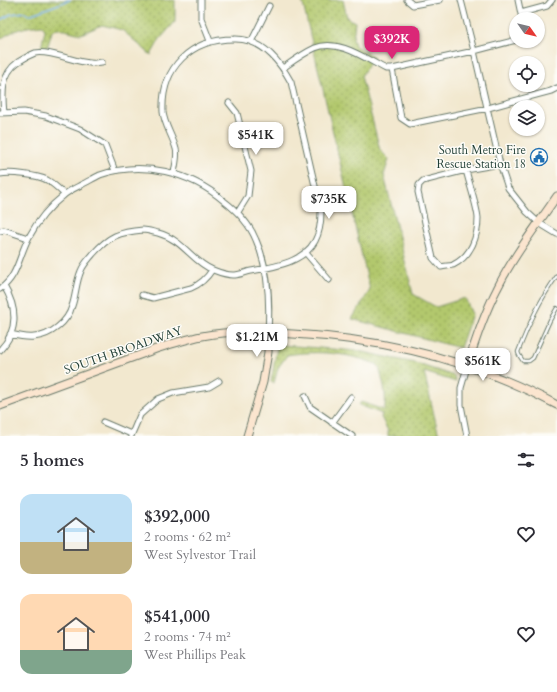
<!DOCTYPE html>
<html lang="en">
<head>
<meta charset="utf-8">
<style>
  body { margin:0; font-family:Cardo,serif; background:#f2f2f3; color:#2b2b33; height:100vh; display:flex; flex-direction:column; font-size:15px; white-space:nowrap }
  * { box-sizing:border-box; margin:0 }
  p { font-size:13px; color:#7c7c81 }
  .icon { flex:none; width:22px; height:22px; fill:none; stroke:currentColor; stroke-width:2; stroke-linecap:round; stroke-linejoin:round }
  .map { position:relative; height:436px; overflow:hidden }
  .panel { display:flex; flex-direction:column; background:#fff; flex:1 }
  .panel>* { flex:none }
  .needle { width:26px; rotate:124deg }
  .fabs { position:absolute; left:509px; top:12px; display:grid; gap:8px }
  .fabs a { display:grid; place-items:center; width:36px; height:36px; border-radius:50%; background:#fff; box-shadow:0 1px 3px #0004; font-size:20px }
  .price { position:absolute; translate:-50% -34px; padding:0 9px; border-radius:8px; background:#fff; color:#222; font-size:13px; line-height:26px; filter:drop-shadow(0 1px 2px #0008) }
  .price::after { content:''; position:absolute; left:50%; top:24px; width:12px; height:9px; margin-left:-6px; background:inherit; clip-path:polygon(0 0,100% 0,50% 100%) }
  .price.active { background:#db2777; color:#fff }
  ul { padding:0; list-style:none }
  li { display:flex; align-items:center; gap:12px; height:100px; padding:0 20px }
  li span { display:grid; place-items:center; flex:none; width:112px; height:80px; border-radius:12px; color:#555 }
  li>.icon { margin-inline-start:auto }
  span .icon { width:48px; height:48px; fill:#fffc; stroke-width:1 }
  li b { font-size:17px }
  h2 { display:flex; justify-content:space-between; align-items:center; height:48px; padding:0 20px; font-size:17px }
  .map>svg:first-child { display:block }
  .grass { fill:url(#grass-dots); stroke:#688250 }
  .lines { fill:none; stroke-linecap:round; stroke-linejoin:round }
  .stream { stroke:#7fb6ef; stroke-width:1.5 }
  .lane-casing { stroke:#69796a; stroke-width:4.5 }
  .street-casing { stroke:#69796a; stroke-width:7 }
  .secondary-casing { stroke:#69796a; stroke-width:9 }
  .lane { stroke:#fff; stroke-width:2.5 }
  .street { stroke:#fff; stroke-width:5 }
  .secondary { stroke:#fbe5cf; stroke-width:7 }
  .labels { text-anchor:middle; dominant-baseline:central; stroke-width:3; stroke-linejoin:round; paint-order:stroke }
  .poi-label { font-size:12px; fill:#1f3d34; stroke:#fdfcf7; text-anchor:end }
  .street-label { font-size:12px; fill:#1f3d34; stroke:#fdfcf7 }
</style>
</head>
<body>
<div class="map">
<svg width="557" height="436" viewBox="0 0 557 436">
  <defs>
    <pattern id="grass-dots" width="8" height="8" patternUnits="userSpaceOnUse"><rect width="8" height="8" fill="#b2c86d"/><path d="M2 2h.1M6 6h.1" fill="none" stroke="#90a45a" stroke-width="1.8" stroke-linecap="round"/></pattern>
  </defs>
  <rect width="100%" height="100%" fill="#fdfcf7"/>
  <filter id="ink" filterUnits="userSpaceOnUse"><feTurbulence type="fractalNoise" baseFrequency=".025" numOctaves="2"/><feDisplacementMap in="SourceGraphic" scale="8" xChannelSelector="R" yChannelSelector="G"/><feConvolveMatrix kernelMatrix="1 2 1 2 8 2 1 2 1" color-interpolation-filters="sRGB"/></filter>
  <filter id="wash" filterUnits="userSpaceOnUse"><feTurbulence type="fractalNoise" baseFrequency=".012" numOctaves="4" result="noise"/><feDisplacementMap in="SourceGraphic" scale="16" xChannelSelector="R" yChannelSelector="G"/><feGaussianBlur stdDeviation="0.9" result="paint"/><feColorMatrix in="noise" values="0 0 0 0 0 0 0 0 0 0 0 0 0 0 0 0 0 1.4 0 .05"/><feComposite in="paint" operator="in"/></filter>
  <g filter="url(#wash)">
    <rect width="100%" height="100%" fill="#f2e8cf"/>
    <path class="grass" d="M0,0H175V22L160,39L151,55L122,30L102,25L81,34L57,28L52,31L47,49L41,48L45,30L42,25C23,27 16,29 0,39Z
      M302,0H343L347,18L355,22L353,39L355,46L374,57L361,76L380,150L389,159L384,175L413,294L436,307L465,298L472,314L460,348L352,319L370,290Z
      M282,345L358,351L415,363L454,376L456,382L424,372L439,436H388V431L381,417L382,414L359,405L361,402L384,410C388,398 382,377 378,365C349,353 319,350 287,355L278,368L274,383L271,382L277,348Z"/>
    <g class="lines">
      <path class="stream" d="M0,20L11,14L24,12L29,15L70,0"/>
    </g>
  </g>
  <g filter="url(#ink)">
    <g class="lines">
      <g class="lane-casing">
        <path id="lane" d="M557,276C539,301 529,324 518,352L519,355L523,361H529L533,358L550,320L557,308"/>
      </g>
      <g class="street-casing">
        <path id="street" d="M201,0V18L210,41
          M407,0L413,5L440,0
          M461,0L474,51L500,164L508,188L527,212L539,223L557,234
          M518,0L522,19
          M521,13L547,6L552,0
          M251,42L269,6
          M283,68C293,61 304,53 315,48C338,38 366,59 386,69H392L474,51L516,40
          M392,69L401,118L410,124L488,108L551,91L557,88
          M229,103L237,113L251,171L248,196L238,212
          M0,113L24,112L46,116L80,129L105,145L115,171
          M4,113C2,94 1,74 18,62C23,59 30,55 35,53C49,50 75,62 90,63C94,64 98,62 102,62
          M466,170C469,183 477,206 478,218C478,237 471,256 453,265C450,266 445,266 441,267L433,258L418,192L419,185L423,181Z
          M466,170L500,164
          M0,174C11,172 37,175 47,180C54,184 59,189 64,194
          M0,231L4,230L28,238
          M305,252L329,280
          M0,289C18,277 19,255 29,237C37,222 49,207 63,196C68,191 75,188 81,185C87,182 94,178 100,175C143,160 190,172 224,201C237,211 250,225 256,240C269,269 270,301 268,332
          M142,295L153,298L191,288C201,284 207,278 212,270
          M10,334C18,336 26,338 34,337C50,336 68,322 72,306C76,295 76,282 81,271C83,265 89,259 93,254C109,236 119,232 143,230C148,230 153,232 158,233C184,240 192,262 213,270C218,272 227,275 233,275C239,275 246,272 251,271C273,267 303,263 315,241C320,232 321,221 321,212L291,82C279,60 261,38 234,39C191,39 161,67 163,112C164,124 173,137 176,149C178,155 175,166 174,173
          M0,350C19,330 17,308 4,286
          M467,367L461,388V405L467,436
          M305,396L310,407L352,436
          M103,422L131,434
          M332,423L351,397
          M131,436L140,415L158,399L173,393L209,387L219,381"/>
      </g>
      <g class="secondary-casing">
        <path id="secondary" d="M467,367C475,341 484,314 497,289C513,256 536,227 557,196
          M0,406L156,349C171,344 186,339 202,336C232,330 263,332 293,334C384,339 476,361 557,405
          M247,436L263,382L268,352V332"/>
      </g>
      <use href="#lane" class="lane"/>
      <use href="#street" class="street"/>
      <use href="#secondary" class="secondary"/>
    </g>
  </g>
  <defs>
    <g id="civic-ring" transform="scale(0.9)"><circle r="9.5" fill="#fdfcf7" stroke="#1f6fb2" stroke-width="1.5"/><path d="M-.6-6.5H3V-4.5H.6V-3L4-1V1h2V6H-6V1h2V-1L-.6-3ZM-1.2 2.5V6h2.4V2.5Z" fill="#1f6fb2"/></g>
  </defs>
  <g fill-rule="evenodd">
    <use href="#civic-ring" x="539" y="157"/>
  </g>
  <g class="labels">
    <g class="poi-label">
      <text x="526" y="150">South Metro Fire<tspan x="526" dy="14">Rescue Station 18</tspan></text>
    </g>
    <g class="street-label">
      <text transform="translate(123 350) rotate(-19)">SOUTH BROADWAY</text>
    </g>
  </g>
</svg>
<div class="fabs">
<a><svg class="needle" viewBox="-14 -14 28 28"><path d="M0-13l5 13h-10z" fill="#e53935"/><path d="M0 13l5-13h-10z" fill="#7c7c81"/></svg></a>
<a><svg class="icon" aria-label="locate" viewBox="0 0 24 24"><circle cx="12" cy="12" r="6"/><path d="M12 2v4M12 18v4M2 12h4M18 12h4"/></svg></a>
<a><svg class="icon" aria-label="layers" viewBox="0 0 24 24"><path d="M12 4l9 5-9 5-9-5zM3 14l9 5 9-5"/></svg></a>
</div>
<b class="price active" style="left:392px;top:60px">$392K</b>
<b class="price" style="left:256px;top:156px">$541K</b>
<b class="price" style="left:329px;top:220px">$735K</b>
<b class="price" style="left:257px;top:358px">$1.21M</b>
<b class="price" style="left:483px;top:382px">$561K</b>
</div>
<section class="panel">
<h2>5 homes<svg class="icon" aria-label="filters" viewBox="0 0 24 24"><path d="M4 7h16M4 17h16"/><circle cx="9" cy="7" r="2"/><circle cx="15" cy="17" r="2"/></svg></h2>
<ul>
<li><span style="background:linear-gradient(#bfe0f5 60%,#c2b280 0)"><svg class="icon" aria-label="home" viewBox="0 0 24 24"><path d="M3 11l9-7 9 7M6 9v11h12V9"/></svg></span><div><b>$392,000</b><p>2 rooms · 62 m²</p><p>West Sylvestor Trail</p></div><svg class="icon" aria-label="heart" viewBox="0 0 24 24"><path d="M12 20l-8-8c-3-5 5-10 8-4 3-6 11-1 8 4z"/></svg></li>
<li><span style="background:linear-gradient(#ffd9b3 70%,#7fa58c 0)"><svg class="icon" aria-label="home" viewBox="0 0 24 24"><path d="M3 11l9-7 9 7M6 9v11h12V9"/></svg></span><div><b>$541,000</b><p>2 rooms · 74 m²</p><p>West Phillips Peak</p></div><svg class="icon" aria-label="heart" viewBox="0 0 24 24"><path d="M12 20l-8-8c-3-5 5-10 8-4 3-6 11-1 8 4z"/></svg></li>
</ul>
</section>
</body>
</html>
